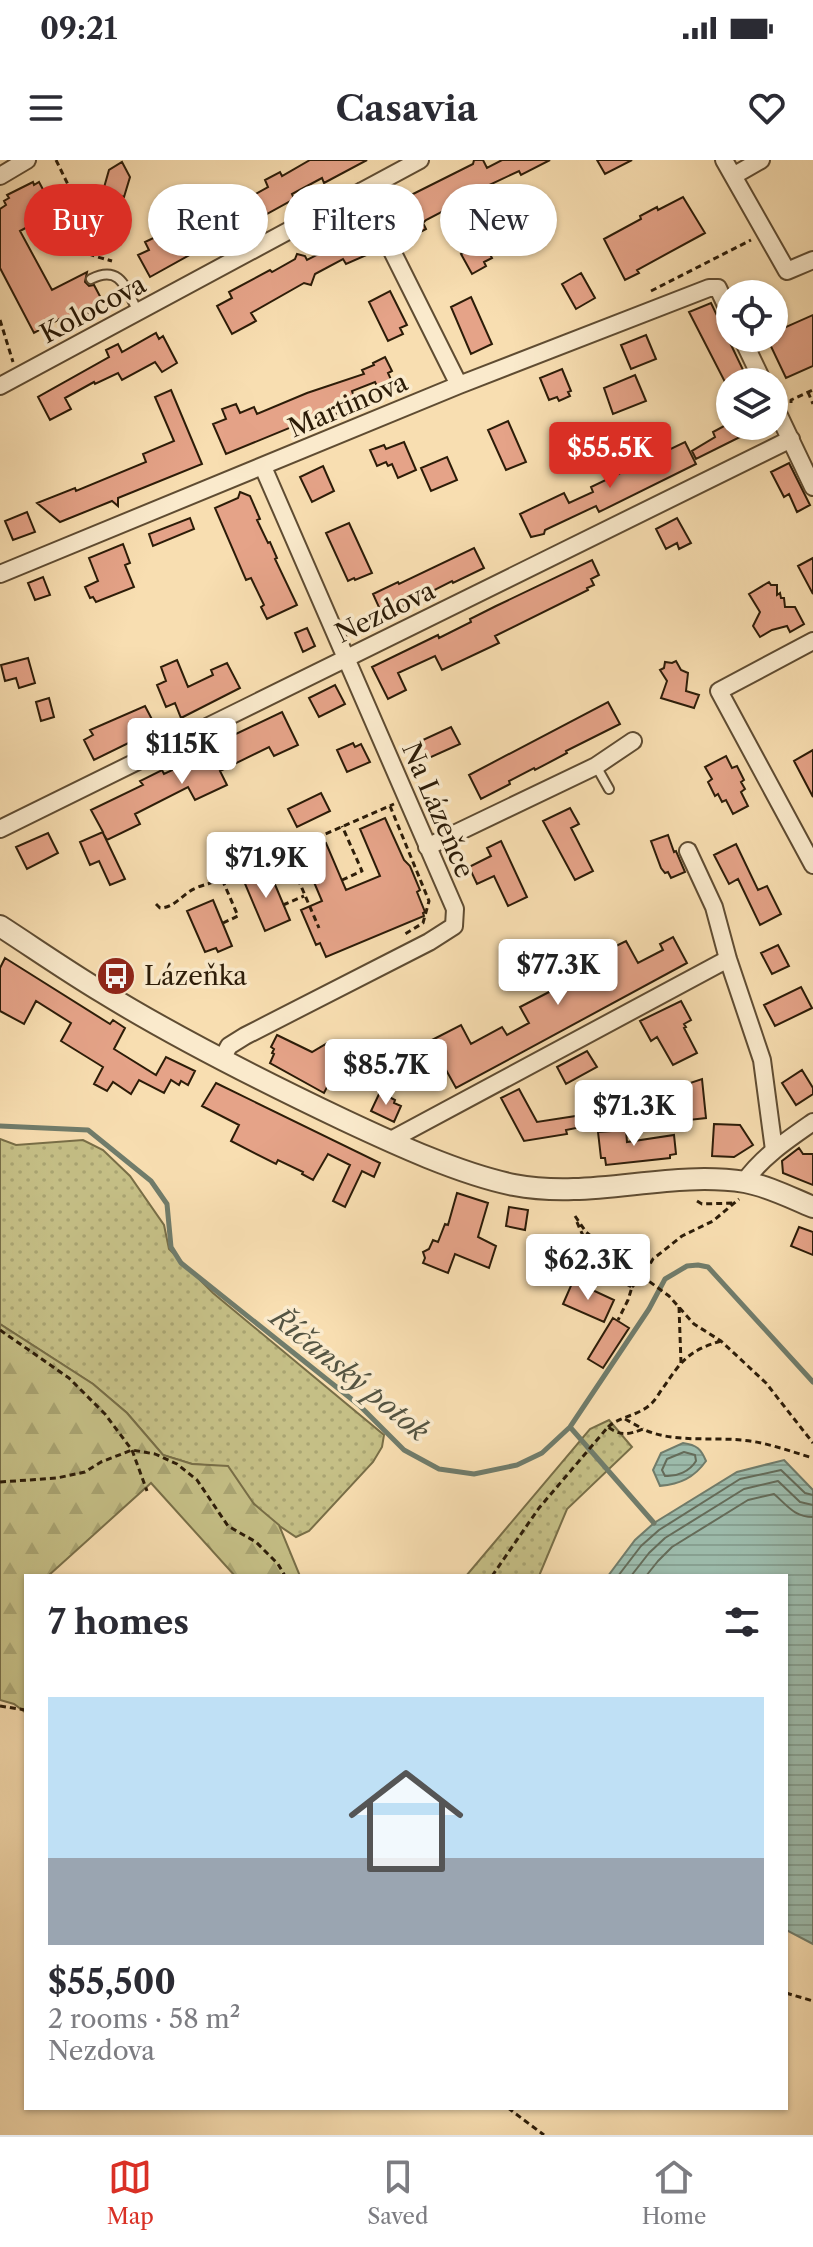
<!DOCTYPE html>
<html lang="en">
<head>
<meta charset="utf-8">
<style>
  body { margin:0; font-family:"Libre Caslon Text",serif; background:#f7f7f7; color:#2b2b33; height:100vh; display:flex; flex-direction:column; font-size:30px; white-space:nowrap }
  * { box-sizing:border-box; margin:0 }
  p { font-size:26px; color:#7c7c81 }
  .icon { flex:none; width:44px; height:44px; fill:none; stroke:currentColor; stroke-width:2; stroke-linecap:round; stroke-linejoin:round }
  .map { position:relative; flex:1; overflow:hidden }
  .side { position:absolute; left:24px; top:1414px; width:764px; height:536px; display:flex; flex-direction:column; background:#fff; border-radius:0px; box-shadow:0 2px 6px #0004 }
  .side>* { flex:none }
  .banner { position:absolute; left:24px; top:24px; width:766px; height:72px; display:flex; gap:16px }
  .controls { position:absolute; left:716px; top:120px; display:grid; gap:16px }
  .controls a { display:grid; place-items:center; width:72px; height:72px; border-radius:50%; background:#fff; box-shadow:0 2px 6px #0004; font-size:40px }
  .price { position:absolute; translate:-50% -68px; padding:0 18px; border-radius:8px; background:#fff; color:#222; font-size:26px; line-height:52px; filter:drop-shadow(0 2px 4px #0008) }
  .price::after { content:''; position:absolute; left:50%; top:48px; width:24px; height:18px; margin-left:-12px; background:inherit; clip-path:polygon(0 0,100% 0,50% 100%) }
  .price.on { background:#d93025; color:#fff }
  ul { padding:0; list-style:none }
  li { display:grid; align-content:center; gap:16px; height:424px; padding:0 24px }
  li span { display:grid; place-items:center; height:248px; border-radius:0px; color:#555 }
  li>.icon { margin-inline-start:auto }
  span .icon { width:144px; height:144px; fill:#fffc; stroke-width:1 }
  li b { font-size:34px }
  h2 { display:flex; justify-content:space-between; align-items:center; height:96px; padding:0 24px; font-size:34px }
  .pill { padding:0 28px; border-radius:36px; background:#fff; box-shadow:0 2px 6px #0004; font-size:28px; line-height:72px }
  .pill.on { background:#d93025; color:#fff }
  .status { display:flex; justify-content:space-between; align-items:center; height:56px; padding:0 40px; background:#fff; direction:ltr }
  .status svg { height:22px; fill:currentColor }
  header { display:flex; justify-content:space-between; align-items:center; height:104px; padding:0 24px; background:#fff; font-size:36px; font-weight:800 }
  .tabs { display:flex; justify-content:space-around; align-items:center; height:112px; border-top:2px solid #e1e1e2; background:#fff; font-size:22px; color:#7c7c81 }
  .tabs a { display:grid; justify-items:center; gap:4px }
  .tabs .on { color:#d93025 }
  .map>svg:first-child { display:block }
  .grass { fill:url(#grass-dots); stroke:#786e47; stroke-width:2 }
  .forest { fill:url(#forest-firs); stroke:#786e47; stroke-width:2 }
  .water { fill:url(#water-rules); stroke:#707c6b; stroke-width:2 }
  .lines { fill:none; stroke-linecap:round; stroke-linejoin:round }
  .shore { stroke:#646c5a; stroke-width:2 }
  .stream { stroke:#707c6b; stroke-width:5 }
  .building { fill:#e5a388; stroke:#2c1c08; stroke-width:2 }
  .service-casing { stroke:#5f4c32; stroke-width:12 }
  .minor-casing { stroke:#5f4c32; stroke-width:20 }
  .tertiary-casing { stroke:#5f4c32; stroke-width:24 }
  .path { stroke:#2c1c08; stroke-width:3; stroke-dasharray:6 4; stroke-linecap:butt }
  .service { stroke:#faeacc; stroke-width:8 }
  .minor { stroke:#faeacc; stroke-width:16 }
  .tertiary { stroke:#faeacc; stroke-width:20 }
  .labels { text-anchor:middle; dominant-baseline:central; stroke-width:7; stroke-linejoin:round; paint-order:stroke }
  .street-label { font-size:26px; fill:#2c1c08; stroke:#faeacc }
  .poi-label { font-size:26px; fill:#2c1c08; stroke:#faeacc; text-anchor:start }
  .water-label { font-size:28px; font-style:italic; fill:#545442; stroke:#faeacc }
</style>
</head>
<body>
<div class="status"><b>09:21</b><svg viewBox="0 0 49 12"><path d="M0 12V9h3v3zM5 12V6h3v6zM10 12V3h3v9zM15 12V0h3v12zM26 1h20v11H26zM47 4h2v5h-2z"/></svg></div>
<header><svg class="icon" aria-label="menu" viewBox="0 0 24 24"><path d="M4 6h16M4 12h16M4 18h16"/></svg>Casavia<svg class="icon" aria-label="heart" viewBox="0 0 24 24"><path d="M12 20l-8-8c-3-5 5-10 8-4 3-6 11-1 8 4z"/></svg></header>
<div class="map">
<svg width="813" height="1975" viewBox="0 0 813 1975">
  <defs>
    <pattern id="grass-dots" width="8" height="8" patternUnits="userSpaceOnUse" patternTransform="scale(2)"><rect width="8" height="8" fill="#c5bf86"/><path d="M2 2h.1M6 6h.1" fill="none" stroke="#a9a472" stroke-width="1.8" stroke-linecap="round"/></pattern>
    <pattern id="forest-firs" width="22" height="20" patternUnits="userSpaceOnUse" patternTransform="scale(2)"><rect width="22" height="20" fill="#c5bf86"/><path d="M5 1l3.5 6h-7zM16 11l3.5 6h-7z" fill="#a9a472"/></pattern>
    <pattern id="water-rules" width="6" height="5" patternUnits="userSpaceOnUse" patternTransform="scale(2)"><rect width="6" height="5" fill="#9dbcad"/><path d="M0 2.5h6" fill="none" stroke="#87a193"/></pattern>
  </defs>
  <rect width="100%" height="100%" fill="#f8deb1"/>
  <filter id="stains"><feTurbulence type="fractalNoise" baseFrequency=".0025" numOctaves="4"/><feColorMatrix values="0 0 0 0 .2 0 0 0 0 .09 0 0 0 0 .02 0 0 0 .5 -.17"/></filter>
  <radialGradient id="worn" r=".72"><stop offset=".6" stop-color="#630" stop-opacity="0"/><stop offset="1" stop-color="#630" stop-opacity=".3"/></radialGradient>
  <path class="grass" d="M0,979L16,985L83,980L103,990L130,1016L164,1065L169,1089L213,1133L384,1275L382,1287L373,1302L309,1371L296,1377L272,1361L249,1339L228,1307L192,1304L163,1295L127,1253L93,1224L0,1164Z
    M609,1260L632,1287L567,1349L539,1416H466L590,1269Z"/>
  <path class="forest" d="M0,1164L93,1224L127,1253L163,1295L192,1304L228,1306L254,1344L279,1365L300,1416H235L151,1323L48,1416H26V1553L14,1544L0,1540Z"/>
  <path class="water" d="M683,1283C697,1285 701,1289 706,1301C694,1318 680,1324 660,1326L653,1310L661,1293Z
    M784,1300L813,1330V1784L786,1770V1416H608L635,1380L654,1363L737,1312Z"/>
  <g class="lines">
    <path class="shore" d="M684,1292L695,1295L696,1301C690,1311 677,1317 665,1316L662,1310L667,1299Z
      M618,1416L641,1386L659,1370L740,1319L781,1310L805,1333L813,1335
      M631,1416L649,1393L665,1378L744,1329L778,1321L800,1342L813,1345
      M646,1416L658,1401L672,1387L748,1340L774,1334C787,1345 794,1357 813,1357"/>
    <path class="stream" d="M0,966L88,970L151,1021L167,1044L171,1087L181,1103L359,1245L404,1290L439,1309L474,1314L517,1305L542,1293L570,1267L649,1149L665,1119L687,1106L698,1105L708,1107L813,1222
      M570,1267L654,1363"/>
  </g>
  <path class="building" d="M310,0H367L324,23L322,18L292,34L294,39L231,74L226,65L200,79L204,87L150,117L138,95L149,90L145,82L183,64L176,51L194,42L204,60L230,47L226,39L240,32L245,40L268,27L265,20L280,12L282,16Z
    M474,0H483L487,8L502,0H550L521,15L519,11L485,27L490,36L476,44L472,36L426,60L423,63L426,69L407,79L397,62L412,51L405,38L473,4Z
    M597,0H632L605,14Z
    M122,2L130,17L124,37L103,31L109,10Z
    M33,22L34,25L39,22L55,52L20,71L52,130L87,112L85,122L89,126L94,125L103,142L98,144L100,147L74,161L72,158L68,160L65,156L34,173L0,108V49L6,45L4,41L9,38L7,35Z
    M683,37L705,73L637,110L639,113L625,120L604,79L641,59L640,56L657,47L658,50Z
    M356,64L371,93L346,104L343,99L315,114L311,125L304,123L251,153L256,161L232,174L217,146L232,138L229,132L270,110L272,112L295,99L297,94L305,96L307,100L336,85L333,79Z
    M483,82L492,98L484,102L486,106L472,114L461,94Z
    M581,113L595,138L576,149L562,124Z
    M390,131L407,165L400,168L403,174L388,181L369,142Z
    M471,137L492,184L471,194L451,147Z
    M711,143L745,214L726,224L689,152Z
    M813,155V206L786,218L767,178H774V174L779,170Z
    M156,173L159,179L163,176L177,203L162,212L155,202L122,220L118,213L95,224L94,222L65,238L71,249L50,260L38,237L109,197L106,190L118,184L122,192Z
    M646,175L656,199L631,209L621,185Z
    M385,197L392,211L388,213L394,226L380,232L375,222L352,231L357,246L330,256L328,252L226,294L213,264L226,259L222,249L236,244L240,253L254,247L257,254L307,233L364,214L362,210L374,205L373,203Z
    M562,209L571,231L568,232L570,236L559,241L557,237L549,240L540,218Z
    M635,215L646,241L613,254L604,228Z
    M171,230L202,304L118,338V346L112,341L60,362L37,343L75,328L76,331L146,302L143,294L174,281L155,237Z
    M508,261L526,302L506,310L488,270Z
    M724,266H762L696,299L692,291L715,277L713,272Z
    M404,282L416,310L398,318L392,304L388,306L386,302L377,306L370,290L384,285L386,289Z
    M685,282L696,304L599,352L596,346L545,370L544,374L531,377L520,354L564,333L569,343L593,332L591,327Z
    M447,297L457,320L431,331L421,308Z
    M789,303L810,345L797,352L789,334L784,337L771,312Z
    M323,306L334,331L312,342L300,317Z
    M240,332L250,336L260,359L257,360L268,383L270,382L277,398L275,399L297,445L267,459L261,447L264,445L251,418L246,420L215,348L238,338Z
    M27,352L35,372L13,380L5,361Z
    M190,358L194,369L153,386L149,374Z
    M677,358L691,383L679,389L677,383L666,389L656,369Z
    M349,363L372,413L355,420L354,418L348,421L326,373Z
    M123,384L130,403L125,405L134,427L96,442L93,437L90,438L85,427L98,421L89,398Z
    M474,388L484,408L453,423L452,421L399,448L398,446L382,454L373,434L398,422L399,424Z
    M813,398V434L798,406Z
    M592,400L599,415L591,419L594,425L587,428L588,430L495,476L499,483L442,510L435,496L398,513L406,530L388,539L372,507L438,475L439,478L471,462L470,459L496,446Z
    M43,417L50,435L35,440L28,423Z
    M769,422L771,425H777V435L780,433L781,438H784L785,447H795L804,464L790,472L787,466L772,470L760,477L753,466L760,452L749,434Z
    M307,468L315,486L303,492L295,473Z
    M28,498L35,523L19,528L16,518L5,521L1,505Z
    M177,500L188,527L213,515L211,510L227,503L240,528L181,558L175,543L166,547L157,525L166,521L161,507Z
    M676,501L681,510L688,513L686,531L699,535L694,548L661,538L667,521L660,510L664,508L665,502L672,503Z
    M335,525L345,544L319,557L309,538Z
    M49,538L54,557L41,561L36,542Z
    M608,542L620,564L566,591L567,593L535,610L534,608L509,621L510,624L481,639L469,615Z
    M145,546L157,569L94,600L84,580L93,575L90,570Z
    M282,552L298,585L274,596L269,587L220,611L227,625L195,640L188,627L135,654L140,664L107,680L103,673L125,719L110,725L99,701L90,705L80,682L103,672L91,650L143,625L140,621L162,610L164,614L200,597L198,592Z
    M451,567L460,584L420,602L412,585Z
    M353,583L355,587L361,584L370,602L347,612L337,590Z
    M813,590V637L794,601Z
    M726,596L732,608L737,606L744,620L741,622L745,629L741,632L748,646L733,654L726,640L722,642L718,634L715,636L708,622L712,619L705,607Z
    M321,633L330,651L297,667L288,649Z
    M570,648L579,664L571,668L593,711L575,720L543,661Z
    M385,658L404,700L410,706L420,730L417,732L425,752L423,753L424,756L326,797L320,783L316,785L301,750L322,741L302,694L326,683L346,730L380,716L360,669Z
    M48,673L58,693L27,709L16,687Z
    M668,675L674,692L676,691L685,712L671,718L668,712L665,713L661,708L651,681Z
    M501,681L527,737L508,746L494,716L477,724L469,707L491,696L487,688Z
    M736,684L758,730L767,726L781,754L760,765L738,719L729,724L714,695Z
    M268,708L290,760L265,771L243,719Z
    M213,740L232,786L218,792L216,788L205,792L187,751Z
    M673,777L687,803L456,928L430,881L461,865L471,884L502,867L507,875L529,863L520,847L551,831L545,821L590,797L588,795L609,784L614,787L626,781L638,803L663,790L660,784Z
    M778,785L789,806L772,814L761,793Z
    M5,798L110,864L113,860L125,868L114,889L156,915L166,897L195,911L188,925L181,921L179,925L171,920L164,933L139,920L131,934L113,922L107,931L94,924L103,907L61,881L71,863L36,841L24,864L0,851V808Z
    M801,827L812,848L775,866L764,845Z
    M681,841L691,860L684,864L686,867L684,868L697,893L673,905L657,877L651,881L640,861Z
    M277,875L312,892L331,881L356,893L348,909L339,904L324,933L270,903L274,894L272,893L274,889L271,887Z
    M587,891L597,907L566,924L557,907Z
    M802,910L813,928V934L796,945L782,923Z
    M702,919L706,958L689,960L687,946L677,947L675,932L687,930L684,925Z
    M216,923L380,1003L374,1017L362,1011L345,1047L333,1041L350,1005L328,994L313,1020L302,1014L303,1012L278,1000L276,1004L231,981L239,965L202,946Z
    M519,929L537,962L589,954L591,965L566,970L567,974L524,981L501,938Z
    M380,932L395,940L394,943L401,946L394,962L371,951Z
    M714,964L740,965L753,985L734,997L712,996Z
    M626,970L627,982L674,975L676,994L670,995V998L606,1005L605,998H601L598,972Z
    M799,988L803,994H813V1025L783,1013L782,1001Z
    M457,1033L488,1043L478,1077L496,1086L489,1108L455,1094L448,1113L423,1103L425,1098L423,1092L429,1089L433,1080L438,1082L445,1064L448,1065Z
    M509,1047L528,1050L525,1070L506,1066Z
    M799,1067L813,1072V1095L791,1086Z
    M573,1121L614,1140L604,1162L563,1144Z
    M613,1158L629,1168L603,1208L588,1199Z"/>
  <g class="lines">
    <g class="service-casing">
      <path id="service" d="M91,119C121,104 126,129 138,152
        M596,606L609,629"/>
    </g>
    <g class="minor-casing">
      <path id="minor" d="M724,0L787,111L813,100
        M0,16L27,0
        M733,16L761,0
        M362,31L459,225
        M742,178L763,222
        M0,226L420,0
        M774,245L813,327
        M0,414L459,225L709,128H718L730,154
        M813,481L719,531L813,705
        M0,669L791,279
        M427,687L596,606L633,581
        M688,691L714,747L728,799L762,900L774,990
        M222,899L229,886L245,876L429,782L454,766L455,749L263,307
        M389,981L728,799
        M744,1022C763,996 787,980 813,962"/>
    </g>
    <g class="tertiary-casing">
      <path id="tertiary" d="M0,766C34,788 67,811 102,832C180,880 262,921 344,960C395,984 460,1014 514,1025C591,1040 668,1010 745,1022C768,1026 791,1038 813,1047"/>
    </g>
    <path class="path" d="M56,0L76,41L66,70C78,93 87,94 112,101
      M651,131L751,80
      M0,160L13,202
      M808,232L813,244
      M791,243V240L813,230
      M390,646L429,741L423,763L405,774
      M286,691L319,768
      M342,720L362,711L342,666
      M156,744L160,748C175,748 183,733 196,728C205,724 213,723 222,719
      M283,745L304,736
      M223,763L238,756L222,719L394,644
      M697,1041L702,1044L735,1043
      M575,1056L586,1072L612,1094L669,1136L694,1164L721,1181L766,1223L813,1283
      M577,1062C587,1088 607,1115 632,1127L628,1140L618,1160
      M632,1127L642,1117L653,1099L682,1076L713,1061L739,1039
      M679,1147L681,1203
      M0,1170L69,1218L105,1254L132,1290L147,1331
      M625,1259L643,1269
      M608,1267C620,1256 639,1256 652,1243C656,1239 659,1233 663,1228C682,1200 688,1191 721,1181
      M0,1322L57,1318L85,1312L101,1302L132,1290L155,1294L177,1304L197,1320L228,1366L256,1382L278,1404L285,1416
      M492,1416L539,1348L608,1267C620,1276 628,1275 643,1269C672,1283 709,1277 741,1280C766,1282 789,1291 813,1298
      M0,1546L26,1550
      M786,1833L813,1841
      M508,1948L544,1975"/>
    <use href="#service" class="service"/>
    <use href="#minor" class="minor"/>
    <use href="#tertiary" class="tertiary"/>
  </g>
  <defs>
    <g id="bus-disc" transform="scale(2)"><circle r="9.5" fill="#8f2418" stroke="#faeacc"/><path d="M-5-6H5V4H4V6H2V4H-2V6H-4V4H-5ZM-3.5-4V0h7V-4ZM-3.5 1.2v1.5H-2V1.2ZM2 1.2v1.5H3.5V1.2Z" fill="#fff"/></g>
  </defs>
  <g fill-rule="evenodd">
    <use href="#bus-disc" x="116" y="816"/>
  </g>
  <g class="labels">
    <g class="street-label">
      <text transform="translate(93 149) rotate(-28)">Kolocova</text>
      <text transform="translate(348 245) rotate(-23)">Martinova</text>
      <text transform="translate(385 452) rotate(-26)">Nezdova</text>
      <text transform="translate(438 650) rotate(67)">Na Lázeňce</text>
    </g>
    <g class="poi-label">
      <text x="144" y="816">Lázeňka</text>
    </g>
    <g class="water-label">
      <text transform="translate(350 1214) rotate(39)">Říčanský potok</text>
    </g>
  </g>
  <rect width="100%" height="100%" filter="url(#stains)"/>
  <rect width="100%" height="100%" fill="url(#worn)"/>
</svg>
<div class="controls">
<a><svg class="icon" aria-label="locate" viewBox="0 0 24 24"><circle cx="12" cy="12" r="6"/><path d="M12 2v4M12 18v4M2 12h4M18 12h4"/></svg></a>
<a><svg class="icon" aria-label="layers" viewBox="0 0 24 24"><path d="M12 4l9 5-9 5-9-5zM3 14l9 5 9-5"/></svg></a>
</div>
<b class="price on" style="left:610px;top:330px">$55.5K</b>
<b class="price" style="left:182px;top:626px">$115K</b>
<b class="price" style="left:266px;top:740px">$71.9K</b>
<b class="price" style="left:558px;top:847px">$77.3K</b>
<b class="price" style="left:386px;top:947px">$85.7K</b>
<b class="price" style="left:634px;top:988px">$71.3K</b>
<b class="price" style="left:588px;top:1142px">$62.3K</b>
<div class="banner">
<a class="pill on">Buy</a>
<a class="pill">Rent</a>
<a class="pill">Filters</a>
<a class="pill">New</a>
</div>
<section class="side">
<h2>7 homes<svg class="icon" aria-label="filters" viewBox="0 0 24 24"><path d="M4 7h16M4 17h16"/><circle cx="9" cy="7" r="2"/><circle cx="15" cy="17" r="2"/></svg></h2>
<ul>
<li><span style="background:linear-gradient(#bfe0f5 65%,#9aa5b1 0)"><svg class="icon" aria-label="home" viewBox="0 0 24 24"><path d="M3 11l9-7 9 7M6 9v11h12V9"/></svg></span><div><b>$55,500</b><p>2 rooms · 58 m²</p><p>Nezdova</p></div></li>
</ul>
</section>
</div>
<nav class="tabs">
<a class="on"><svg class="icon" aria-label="map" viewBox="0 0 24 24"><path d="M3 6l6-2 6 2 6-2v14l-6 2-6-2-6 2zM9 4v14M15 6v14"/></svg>Map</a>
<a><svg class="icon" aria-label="saved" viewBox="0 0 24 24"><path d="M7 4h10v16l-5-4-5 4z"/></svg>Saved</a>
<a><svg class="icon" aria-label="home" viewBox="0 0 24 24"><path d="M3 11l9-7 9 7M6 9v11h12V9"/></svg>Home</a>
</nav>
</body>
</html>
